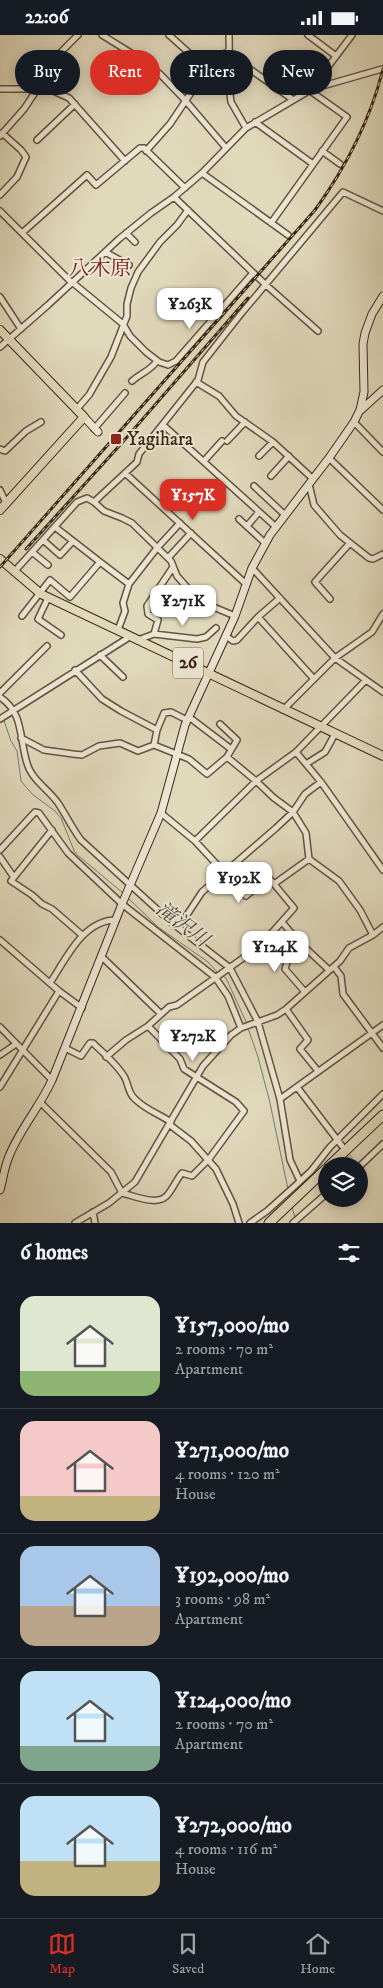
<!DOCTYPE html>
<html lang="en">
<head>
<meta charset="utf-8">
<style>
  body { margin:0; font-family:"IM FELL DW Pica","Noto Serif JP",serif; background:#242831; color:#f1f3f6; height:100vh; display:flex; flex-direction:column; font-size:19px; white-space:nowrap }
  * { box-sizing:border-box; margin:0 }
  p { font-size:16px; color:#9ea1a6 }
  .icon { flex:none; width:28px; height:28px; fill:none; stroke:currentColor; stroke-width:2; stroke-linecap:round; stroke-linejoin:round }
  .map { position:relative; height:1188px; overflow:hidden }
  .sheet { display:flex; flex-direction:column; background:#171b24; flex:1 }
  .sheet>* { flex:none }
  .hud { position:absolute; left:15px; top:15px; width:354px; height:45px; display:flex; gap:10px }
  .fabs { position:absolute; left:318px; top:1122px; display:grid; gap:10px }
  .fabs a { display:grid; place-items:center; width:50px; height:50px; border-radius:50%; background:#171b24; box-shadow:0 2px 12px #0003; font-size:25px }
  .price { position:absolute; translate:-50% -42px; padding:0 11px; border-radius:10px; background:#fff; color:#222; font-size:16px; line-height:32px; filter:drop-shadow(0 1px 2px #0008) }
  .price::after { content:''; position:absolute; left:50%; top:30px; width:15px; height:11px; margin-left:-8px; background:inherit; clip-path:polygon(0 0,100% 0,50% 100%) }
  .price.selected { background:#d93025; color:#fff }
  ul { padding:0; list-style:none }
  li { display:flex; align-items:center; gap:15px; height:125px; padding:0 20px }
  li+li { border-top:1px solid #363941 }
  li span { display:grid; place-items:center; flex:none; width:140px; height:100px; border-radius:15px; color:#555 }
  li>.icon { margin-inline-start:auto }
  span .icon { width:60px; height:60px; fill:#fffc; stroke-width:1 }
  li b { font-size:21px }
  h2 { display:flex; justify-content:space-between; align-items:center; height:60px; padding:0 20px; font-size:21px }
  .tag { padding:0 18px; border-radius:22px; background:#171b24; box-shadow:0 2px 12px #0003; font-size:18px; line-height:45px }
  .tag.selected { background:#d93025; color:#fff }
  .status { display:flex; justify-content:space-between; align-items:center; height:35px; padding:0 25px; background:#171b24; direction:ltr }
  .status svg { height:14px; fill:currentColor }
  .dock { display:flex; justify-content:space-around; align-items:center; height:70px; border-top:1px solid #363941; background:#171b24; font-size:14px; color:#9ea1a6 }
  .dock a { display:grid; justify-items:center; gap:2px }
  .dock .selected { color:#d93025 }
  .map>svg:first-child { display:block }
  .lines { fill:none; stroke-linecap:round; stroke-linejoin:round }
  .stream { stroke:#6f7f73; stroke-width:1 }
  .street-tunnel { stroke:#bfb59b; stroke-width:5; stroke-dasharray:5 2.5; stroke-linecap:butt }
  .street-casing { stroke:#62533f; stroke-width:8 }
  .secondary-casing { stroke:#382615; stroke-width:9 }
  .primary-casing { stroke:#382615; stroke-width:10 }
  .highway-casing { stroke:#382615; stroke-width:11 }
  .street { stroke:#ece6d3; stroke-width:5 }
  .secondary { stroke:#ece6d3; stroke-width:7 }
  .primary { stroke:#e1d9bc; stroke-width:8 }
  .highway { stroke:#e1d9bc; stroke-width:9 }
  .rail-casing { stroke:#382615; stroke-width:3 }
  .rail { stroke:#ece6d3; stroke-width:1; stroke-dasharray:4; stroke-linecap:butt }
  .poi-dot { fill:#8f2418; stroke:#ece6d3; stroke-width:2 }
  .labels { text-anchor:middle; dominant-baseline:central; stroke-width:4; stroke-linejoin:round; paint-order:stroke }
  .shield { fill:#ece6d3; stroke:#6e604e; stroke-width:1 }
  .shield-label { font-size:18px; font-weight:bold; fill:#382615 }
  .poi-label { font-size:19px; fill:#382615; stroke:#ece6d3; text-anchor:start }
  .water-label { font-size:20px; font-style:italic; fill:#4f4b3c; stroke:#ece6d3 }
  .quarter-label { font-size:21px; fill:#7a1f14; stroke:#ece6d3 }
</style>
</head>
<body>
<div class="status"><b>22:06</b><svg viewBox="0 0 49 12"><path d="M0 12V9h3v3zM5 12V6h3v6zM10 12V3h3v9zM15 12V0h3v12zM26 1h20v11H26zM47 4h2v5h-2z"/></svg></div>
<div class="map">
<svg width="383" height="1188" viewBox="0 0 383 1188">
  <rect width="100%" height="100%" fill="#e1d9bc"/>
  <filter id="stains"><feTurbulence type="fractalNoise" baseFrequency=".004" numOctaves="4"/><feColorMatrix values="0 0 0 0 .2 0 0 0 0 .09 0 0 0 0 .02 0 0 0 .5 -.17"/></filter>
  <radialGradient id="worn" r=".72"><stop offset=".6" stop-color="#630" stop-opacity="0"/><stop offset="1" stop-color="#630" stop-opacity=".3"/></radialGradient>
  <g class="lines">
    <path class="stream" d="M3,683L11,706L17,716L21,746L32,759L55,776L61,783L75,818L123,858
      M127,862L158,892L208,927L218,938
      M221,940L226,943L247,989
      M248,993L258,1022L270,1068L288,1154
      M292,1172L295,1183"/>
    <path class="street-tunnel" d="M344,1114L353,1127"/>
    <g class="street-casing">
      <path id="street" d="M102,0L131,18L160,39L185,65L226,113
        M169,0L207,34
        M229,0L230,60L231,67L246,93
        M308,0L336,21
        M247,32L292,64
        M40,50L48,30L78,0
        M312,53L352,0
        M0,54H37
        M255,87L313,129
        M0,101L24,74L40,50L69,63L125,126
        M37,105L75,69
        M146,116L170,89L207,34L229,15
        M322,116L340,129
        M202,138L288,200
        M0,160L17,142L26,122L21,115L2,98
        M174,162L266,250L318,296
        M0,176L72,248
        M271,188L347,82L309,55
        M22,198L87,140L96,150L140,113H144L185,153
        M126,198L135,207
        M105,217L129,230
        M73,248L123,289L130,301L146,317L159,327L168,330L176,326L253,238
        M0,262L21,294
        M0,312L48,270L119,204L151,178L174,162L202,138L246,93L312,54L382,34
        M132,346C142,337 149,337 157,326
        M196,347L219,361L236,381L273,407L312,443
        M76,375L89,360L111,322L127,281V269L131,253L138,237L160,207L177,190L188,175
        M354,387L383,417
        M163,390L276,492
        M94,394L125,358
        M227,406L245,387
        M0,414L5,416L26,396L41,387
        M259,421L273,407
        M329,423L383,475
        M204,426L222,406
        M125,438L246,549
        M271,441L289,421
        M309,449L314,470L340,500L369,523L373,524L383,519
        M254,451L285,480
        M0,455L6,468
        M94,467L104,476L122,483L132,488L171,526L177,541L199,566L235,581
        M239,484L265,508
        M247,491L259,477
        M43,505L60,520L73,506
        M32,517L48,530
        M168,523L191,498
        M100,527L129,549
        M252,533L335,623L383,657
        M14,537L77,467L87,463L94,467L137,427L139,419L198,345L203,327L240,280L343,157L383,176
        M48,563L38,584L61,600
        M330,564L315,547L350,508
        M22,581L50,545L70,562L100,527L55,492
        M258,582L314,644
        M118,595L125,576L123,568L129,549L157,513L180,488
        M154,599L197,604L206,602L216,593
        M226,601L233,606L237,605L258,582L280,563
        M138,605L154,599L158,585L148,579L147,571L173,532
        M100,620L123,642
        M75,635L102,664L121,676L157,695L154,710
        M366,645L296,717L321,747L383,835
        M0,658L47,611
        M0,662C24,678 19,703 27,728C31,744 49,755 58,768C66,780 72,793 81,805L171,887L230,933L258,987L280,1064L290,1125L300,1146
        M283,675L335,623L372,597L383,579
        M189,682L231,714
        M0,684L131,601
        M157,695L164,678L171,677L187,685
        M21,703L44,715L73,719L82,720L99,711L120,708L138,716L154,710L189,724L207,739L227,722L237,705L220,689
        M306,729L325,717L335,699
        M161,778L195,806L246,861L268,842L274,849
        M52,795L11,846L32,860L42,869L52,874L82,900
        M195,806L256,746L296,717
        M0,815L35,777L39,778L68,818L122,869L215,942L228,961L241,993
        M0,822L13,841
        M309,824L339,846L360,875L373,900
        M282,887L299,907L329,935
        M179,892L202,857L276,793L293,777L305,759L321,747
        M0,905L59,956L82,973
        M268,905L284,916L288,924L285,934L305,957
        M102,922L161,979
        M334,932L341,941L343,959L383,1013
        M50,948C66,924 83,885 116,885
        M286,974L308,1005L300,1014L318,1036
        M0,992L52,1045
        M65,1013L81,1021L90,1008H93C104,1019 118,1030 125,1043C129,1051 128,1058 135,1064C146,1075 159,1079 171,1087
        M0,1020L16,1009
        M106,1022L126,1005L148,991L169,972L177,970L260,911L294,873L274,849L309,824L306,798L293,777L274,763L256,746L227,722
        M0,1052L59,956
        M297,1052L342,1111
        M280,1064L383,990
        M41,1068L111,1137L122,1158C135,1161 160,1173 169,1158C174,1151 177,1144 182,1138L192,1141L209,1124L244,1076L236,1067L184,1034L180,1024L148,991
        M170,1090L191,1106L216,1134L233,1169L239,1188
        M359,1132L383,1109
        M93,1177L95,1188
        M75,1188L109,1168L135,1147L203,1031L231,1000L241,993L277,980L286,974L340,926L349,913L373,900L383,892
        M250,1188L267,1176L296,1150L311,1136L330,1112L383,1059
        M293,1188L326,1159"/>
    </g>
    <g class="secondary-casing">
      <path id="secondary" d="M361,375L383,355
        M84,382L98,397
        M0,1155C3,1145 4,1134 8,1124C18,1096 40,1072 52,1045L122,869L161,778L185,690L235,581L252,533L270,500L329,423L354,387L360,375L364,357L363,309L365,298L372,279L383,261"/>
    </g>
    <g class="primary-casing">
      <path id="primary" d="M0,295L84,382L0,475
        M0,524L41,559L383,721"/>
    </g>
    <g class="highway-casing">
      <path id="highway" d="M329,1131L383,1080
        M269,1188L326,1134"/>
    </g>
    <use href="#street" class="street"/>
    <use href="#secondary" class="secondary"/>
    <use href="#primary" class="primary"/>
    <use href="#highway" class="highway"/>
    <g class="rail-casing">
      <path id="rail" d="M26,514L121,409L248,263
        M0,532L315,175C346,132 370,86 383,34"/>
    </g>
    <use href="#rail" class="rail"/>
  </g>
  <rect class="poi-dot" x="110" y="398" width="12" height="12" rx="2.5"/>
  <g class="labels">
    <rect class="shield" x="173" y="612.5" width="30" height="31" rx="4"/>
    <g class="shield-label">
      <text x="188" y="628">26</text>
    </g>
    <g class="poi-label">
      <text x="127" y="404">Yagihara</text>
    </g>
    <g class="water-label">
      <text transform="translate(182 890) rotate(37)">滝沢川</text>
    </g>
    <g class="quarter-label">
      <text x="100" y="234">八木原</text>
    </g>
  </g>
  <rect width="100%" height="100%" filter="url(#stains)"/>
  <rect width="100%" height="100%" fill="url(#worn)"/>
</svg>
<div class="fabs">
<a><svg class="icon" aria-label="layers" viewBox="0 0 24 24"><path d="M12 4l9 5-9 5-9-5zM3 14l9 5 9-5"/></svg></a>
</div>
<b class="price" style="left:190px;top:295px">¥263K</b>
<b class="price selected" style="left:193px;top:486px">¥157K</b>
<b class="price" style="left:183px;top:592px">¥271K</b>
<b class="price" style="left:239px;top:869px">¥192K</b>
<b class="price" style="left:275px;top:938px">¥124K</b>
<b class="price" style="left:193px;top:1027px">¥272K</b>
<div class="hud">
<a class="tag">Buy</a>
<a class="tag selected">Rent</a>
<a class="tag">Filters</a>
<a class="tag">New</a>
</div>
</div>
<section class="sheet">
<h2>6 homes<svg class="icon" aria-label="filters" viewBox="0 0 24 24"><path d="M4 7h16M4 17h16"/><circle cx="9" cy="7" r="2"/><circle cx="15" cy="17" r="2"/></svg></h2>
<ul>
<li><span style="background:linear-gradient(#dfe7d0 75%,#8fb573 0)"><svg class="icon" aria-label="home" viewBox="0 0 24 24"><path d="M3 11l9-7 9 7M6 9v11h12V9"/></svg></span><div><b>¥157,000/mo</b><p>2 rooms · 70 m²</p><p>Apartment</p></div></li>
<li><span style="background:linear-gradient(#f6c9c9 75%,#c2b280 0)"><svg class="icon" aria-label="home" viewBox="0 0 24 24"><path d="M3 11l9-7 9 7M6 9v11h12V9"/></svg></span><div><b>¥271,000/mo</b><p>4 rooms · 120 m²</p><p>House</p></div></li>
<li><span style="background:linear-gradient(#a9c7e8 60%,#b9a48a 0)"><svg class="icon" aria-label="home" viewBox="0 0 24 24"><path d="M3 11l9-7 9 7M6 9v11h12V9"/></svg></span><div><b>¥192,000/mo</b><p>3 rooms · 98 m²</p><p>Apartment</p></div></li>
<li><span style="background:linear-gradient(#bfe0f5 75%,#7fa58c 0)"><svg class="icon" aria-label="home" viewBox="0 0 24 24"><path d="M3 11l9-7 9 7M6 9v11h12V9"/></svg></span><div><b>¥124,000/mo</b><p>2 rooms · 70 m²</p><p>Apartment</p></div></li>
<li><span style="background:linear-gradient(#bfe0f5 65%,#c2b280 0)"><svg class="icon" aria-label="home" viewBox="0 0 24 24"><path d="M3 11l9-7 9 7M6 9v11h12V9"/></svg></span><div><b>¥272,000/mo</b><p>4 rooms · 116 m²</p><p>House</p></div></li>
</ul>
</section>
<nav class="dock">
<a class="selected"><svg class="icon" aria-label="map" viewBox="0 0 24 24"><path d="M3 6l6-2 6 2 6-2v14l-6 2-6-2-6 2zM9 4v14M15 6v14"/></svg>Map</a>
<a><svg class="icon" aria-label="saved" viewBox="0 0 24 24"><path d="M7 4h10v16l-5-4-5 4z"/></svg>Saved</a>
<a><svg class="icon" aria-label="home" viewBox="0 0 24 24"><path d="M3 11l9-7 9 7M6 9v11h12V9"/></svg>Home</a>
</nav>
</body>
</html>
